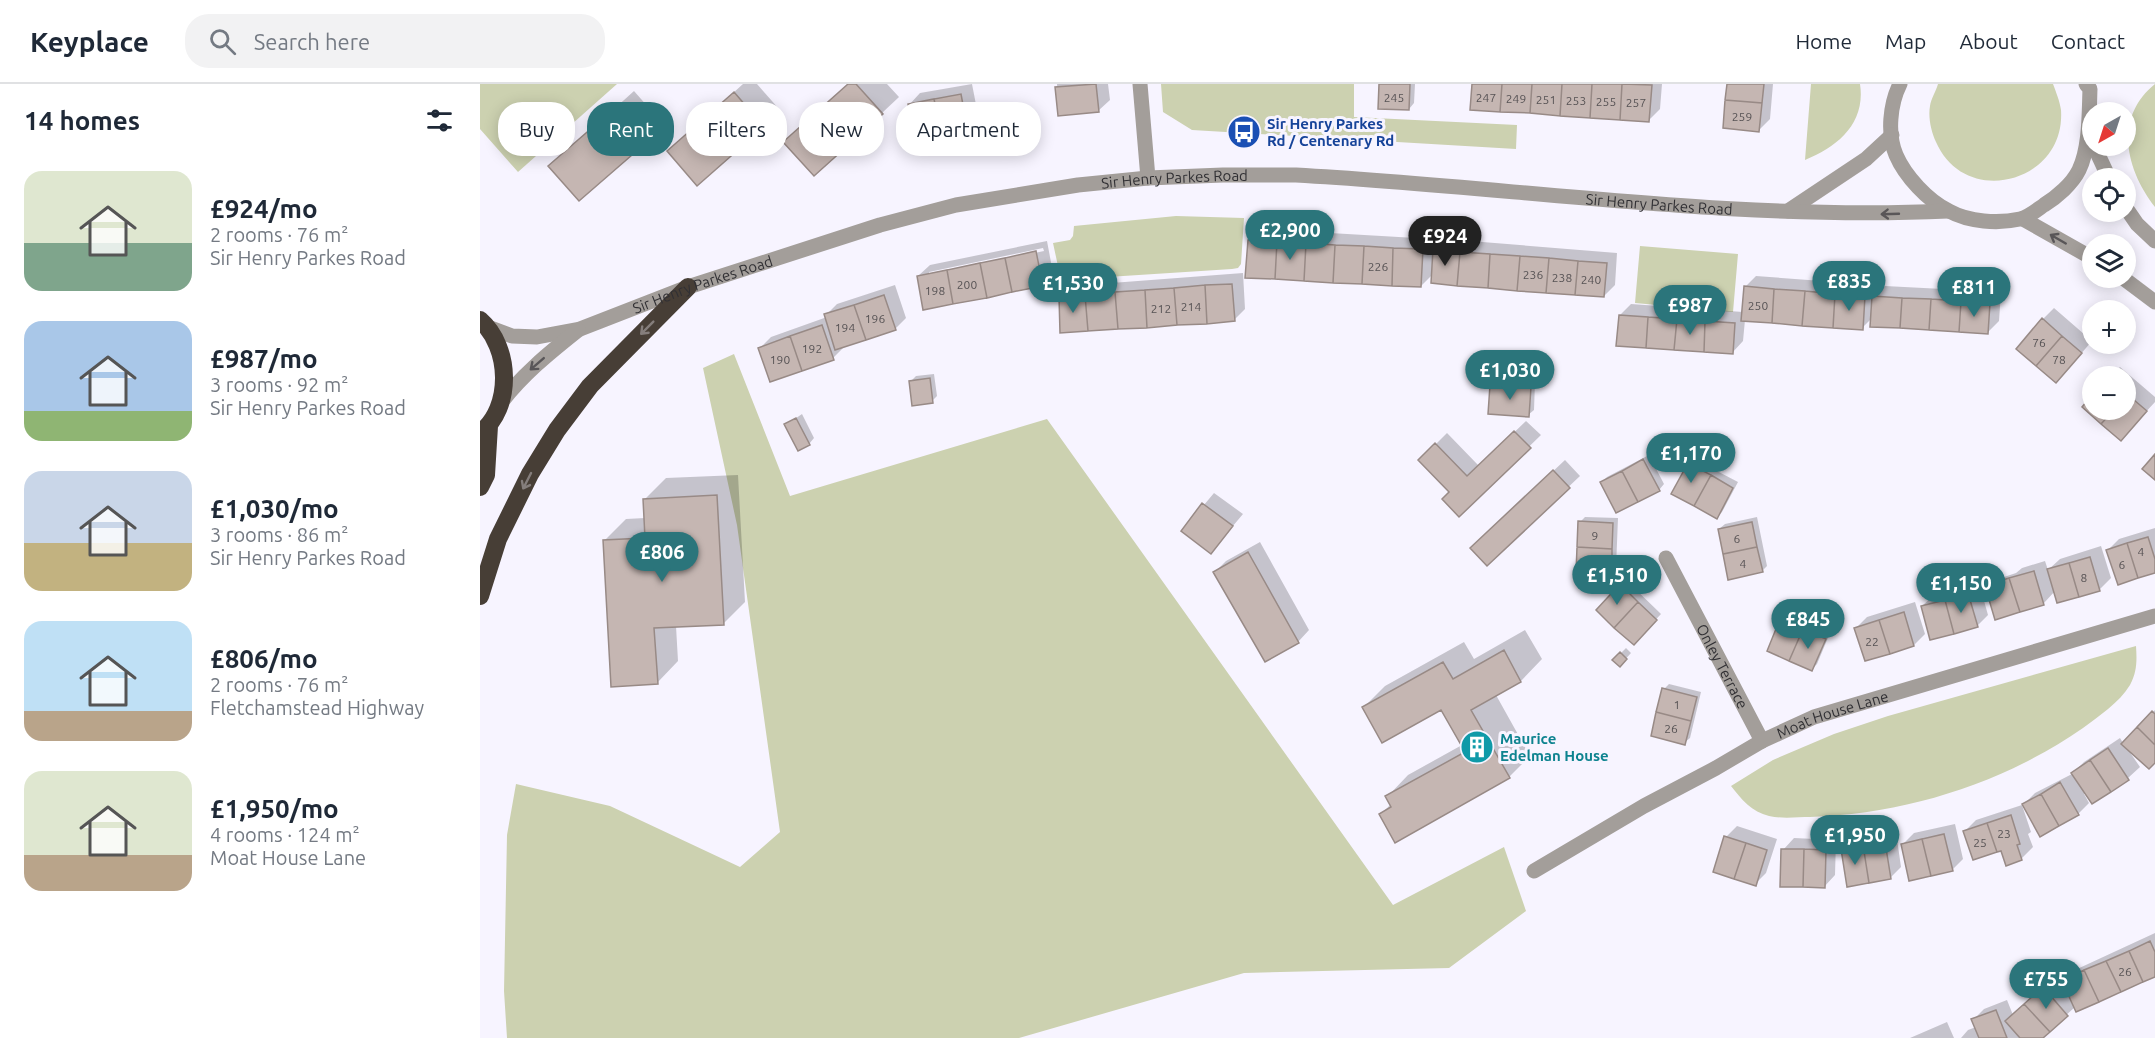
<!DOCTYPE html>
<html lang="en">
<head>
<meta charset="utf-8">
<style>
  body { margin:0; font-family:Ubuntu,sans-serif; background:#f2f2f3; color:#1f2937; height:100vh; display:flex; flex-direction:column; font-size:22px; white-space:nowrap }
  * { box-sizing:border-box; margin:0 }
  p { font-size:20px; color:#747a83 }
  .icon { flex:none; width:33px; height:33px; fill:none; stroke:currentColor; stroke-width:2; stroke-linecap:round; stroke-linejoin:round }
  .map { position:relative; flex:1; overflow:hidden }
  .details { display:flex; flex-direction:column; background:#fff; width:480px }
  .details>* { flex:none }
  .guide { position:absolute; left:18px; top:18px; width:570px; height:54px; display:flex; gap:12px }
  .needle { width:39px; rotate:219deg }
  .buttons { position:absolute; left:1602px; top:18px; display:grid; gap:12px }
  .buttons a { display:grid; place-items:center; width:54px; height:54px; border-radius:50%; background:#fff; box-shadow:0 3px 15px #0003; font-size:30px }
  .price { position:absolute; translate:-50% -51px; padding:0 14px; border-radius:21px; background:#2b757b; color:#fff; font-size:20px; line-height:39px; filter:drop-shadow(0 2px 3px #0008) }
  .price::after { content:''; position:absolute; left:50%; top:36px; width:18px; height:14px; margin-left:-9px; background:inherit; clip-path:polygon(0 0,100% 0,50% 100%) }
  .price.on { background:#222; color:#fff }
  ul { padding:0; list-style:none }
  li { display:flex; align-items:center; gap:18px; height:150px; padding:0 24px }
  li span { display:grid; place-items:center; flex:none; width:168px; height:120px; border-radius:18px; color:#555 }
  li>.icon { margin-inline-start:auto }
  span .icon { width:72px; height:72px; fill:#fffc; stroke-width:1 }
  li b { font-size:26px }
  h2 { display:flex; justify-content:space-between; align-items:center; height:72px; padding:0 24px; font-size:26px }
  .chip { padding:0 21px; border-radius:24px; background:#fff; box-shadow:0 3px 15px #0003; font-size:21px; line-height:54px }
  .chip.on { background:#2b757b; color:#fff }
  header { display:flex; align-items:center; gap:36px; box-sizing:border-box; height:84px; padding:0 30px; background:#fff; border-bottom:2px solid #e0e1e3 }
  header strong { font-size:28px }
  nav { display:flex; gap:33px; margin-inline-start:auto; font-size:21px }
  .search { width:420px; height:54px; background:#f2f2f3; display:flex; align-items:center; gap:15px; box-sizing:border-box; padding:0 21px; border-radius:24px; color:#747a83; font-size:22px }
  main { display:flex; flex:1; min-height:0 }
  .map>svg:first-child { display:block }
  .green { fill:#ccd1b0 }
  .shadow { fill:#0003; fill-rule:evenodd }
  .building { fill:#c5b6b2; stroke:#988a86; stroke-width:1.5 }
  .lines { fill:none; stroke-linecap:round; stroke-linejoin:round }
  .minor { stroke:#a39e9a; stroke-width:15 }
  .highway { stroke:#473e36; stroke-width:18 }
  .oneway { stroke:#595658 }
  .oneway2 { stroke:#857e7c }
  .labels { text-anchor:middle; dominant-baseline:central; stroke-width:6; stroke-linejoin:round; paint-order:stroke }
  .number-label { font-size:12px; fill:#565254 }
  .transit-label { font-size:15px; font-weight:bold; fill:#164399; stroke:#f7f4ff; text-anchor:start }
  .street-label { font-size:15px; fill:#313034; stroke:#f7f4ff }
  .culture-label { font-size:15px; font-weight:bold; fill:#0d838f; stroke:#f7f4ff; text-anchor:start }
</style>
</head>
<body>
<header>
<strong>Keyplace</strong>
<div class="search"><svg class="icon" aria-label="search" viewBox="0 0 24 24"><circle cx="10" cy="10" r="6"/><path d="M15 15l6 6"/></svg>Search here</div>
<nav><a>Home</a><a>Map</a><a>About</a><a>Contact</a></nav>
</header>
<main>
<section class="details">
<h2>14 homes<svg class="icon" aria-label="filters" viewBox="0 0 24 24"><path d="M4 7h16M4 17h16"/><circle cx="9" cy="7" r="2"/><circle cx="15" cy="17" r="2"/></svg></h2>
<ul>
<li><span style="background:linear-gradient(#dfe7d0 60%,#7fa58c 0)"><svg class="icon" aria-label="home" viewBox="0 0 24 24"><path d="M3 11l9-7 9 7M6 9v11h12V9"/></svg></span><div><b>£924/mo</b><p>2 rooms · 76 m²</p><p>Sir Henry Parkes Road</p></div></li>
<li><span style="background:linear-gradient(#a9c7e8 75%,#8fb573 0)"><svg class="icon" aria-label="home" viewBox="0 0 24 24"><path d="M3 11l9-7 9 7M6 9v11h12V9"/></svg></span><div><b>£987/mo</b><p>3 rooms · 92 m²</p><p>Sir Henry Parkes Road</p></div></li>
<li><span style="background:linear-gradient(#c9d6e8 60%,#c2b280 0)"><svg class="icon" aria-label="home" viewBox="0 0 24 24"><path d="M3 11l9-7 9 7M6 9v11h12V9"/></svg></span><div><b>£1,030/mo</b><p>3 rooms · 86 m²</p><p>Sir Henry Parkes Road</p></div></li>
<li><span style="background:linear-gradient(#bfe0f5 75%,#b9a48a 0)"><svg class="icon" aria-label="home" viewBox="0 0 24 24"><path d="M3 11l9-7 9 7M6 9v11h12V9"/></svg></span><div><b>£806/mo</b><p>2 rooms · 76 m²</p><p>Fletchamstead Highway</p></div></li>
<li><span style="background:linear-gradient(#dfe7d0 70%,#b9a48a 0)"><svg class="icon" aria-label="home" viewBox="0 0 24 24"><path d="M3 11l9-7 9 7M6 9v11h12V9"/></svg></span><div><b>£1,950/mo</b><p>4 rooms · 124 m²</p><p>Moat House Lane</p></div></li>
</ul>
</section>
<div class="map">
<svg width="1675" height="954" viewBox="0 0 1675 954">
  <rect width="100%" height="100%" fill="#f7f4ff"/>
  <path class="green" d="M0,0H137L38,88L0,45Z
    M681,0H874V33L1037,41L1036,65L712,46L683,28Z
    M1331,0H1380C1386,39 1358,63 1325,76Z
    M1458,0H1573C1576,8 1580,18 1581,26C1586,99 1485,125 1456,58C1451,47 1448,33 1450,22C1451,15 1456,7 1458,0Z
    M1675,0V123C1646,86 1633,34 1675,0Z
    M696,132L764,134L761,180L758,184L752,185L581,196L573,159L590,156L593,152L594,142Z
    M1160,162L1258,170L1253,228L1155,219Z
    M254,270L310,412L567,335L913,821L1024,763L1046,827L969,884L764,889L539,954H27L24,907L27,751L36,700L130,722L260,783L300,748L257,441L223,284Z
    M1656,562C1657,577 1657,588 1650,601C1639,619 1619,632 1603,644C1524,699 1426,730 1330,733C1318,733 1302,735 1289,732C1272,728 1261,715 1251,702L1293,676L1354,650L1408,632Z"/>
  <path class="shadow" d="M263,0H277L299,25L217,100L189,67Z
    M368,0H407L419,13L402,29L322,41Z
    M492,0L499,36L487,47L429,21L440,9Z
    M577,0H628L630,16L618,27L579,30Z
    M900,0H935L934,19L929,25Z
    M994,0H1182L1180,25L1169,36Z
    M1248,0H1293L1290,35L1279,46Z
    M154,7L183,40L99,115L71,82Z
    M780,145L953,155V167L965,155L1137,169L1135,201L1124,212L953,190L941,202L769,156Z
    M567,157L573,189L562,200L438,192L450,181ZM563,164L564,167L449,191V188Z
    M763,189L765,225L754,236L581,213L592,202Z
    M1276,192L1396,201L1395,211L1405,202L1521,208L1519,237L1508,248L1392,234L1382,244L1265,236L1263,257L1252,269L1140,231L1151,220L1263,228L1265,203Z
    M415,201L426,234L415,245L364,261V263L353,274L280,264L291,253L347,233L346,231L357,220Z
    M1574,224L1612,257L1587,286L1563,235Z
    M1640,283L1675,313V318L1641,355L1604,323L1612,313V326H1646V292H1630Z
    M454,290L457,312L452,317L431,297L436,292Z
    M1017,296L1055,298L1054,326L1048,331L1011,301Z
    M322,330L334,354L329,360L306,341Z
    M1046,337L1061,351L979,431L971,408L940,376L967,349L999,382Z
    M1169,371L1184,400L1179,406L1121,399L1127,393Z
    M1214,375L1258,398L1242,428L1237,433L1209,380Z
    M1085,376L1100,392L1007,480L1003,453Z
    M258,391L265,518L244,539L196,542L198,577L177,599L124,457L146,435L165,434L164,416L186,394Z
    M734,409L763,430L731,468L703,446Z
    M1105,433L1138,434L1136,484L1131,489L1100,438Z
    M1277,433L1287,482L1282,487L1239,445L1245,440Z
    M1675,444V488L1628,466L1639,455Z
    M780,458L829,546L818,558L785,576L735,488L746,477Z
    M1621,462L1631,494L1619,506L1575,507L1564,519L1541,526L1507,502L1512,497L1536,489L1542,484L1565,477L1568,486L1580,475Z
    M1146,496L1181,530L1154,559L1118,526Z
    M1499,499L1508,531L1497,542L1442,522L1454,511Z
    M1435,518L1445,550L1434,561L1376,544L1387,533Z
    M1307,531L1350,549L1337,580L1332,585L1302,536Z
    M1045,546L1062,575L1041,597L1016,611L1050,672L1029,693L901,730L911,720L907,713L928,691L982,661L961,624L884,623L905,602L984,558L994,575Z
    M1146,564L1151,569L1140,581L1134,576Z
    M1189,600L1221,608L1210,654L1204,659L1184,605Z
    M1675,626V677L1647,664L1660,683L1648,694L1613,718L1606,708L1604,710L1609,719L1598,730L1543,721L1555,709L1592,690L1604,678L1640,654L1643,659Z
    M1542,721L1551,748L1548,750L1553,763L1541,775L1485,747L1496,736Z
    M1475,740L1483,775L1472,786L1422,761L1434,749Z
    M1257,742L1297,755L1286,789L1275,800L1246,753Z
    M1416,748L1421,783L1410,794L1362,766L1374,755Z
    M1314,754L1356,756L1355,791L1344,803L1303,766Z
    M1675,849V891L1595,923L1561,954H1481L1488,946L1496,943L1493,936L1504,925L1527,916L1533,931L1575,893L1588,908L1584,897L1595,886Z
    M1467,938L1474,954H1430Z"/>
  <path class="building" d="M368,0H376L403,30L334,92L303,58Z
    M616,0L619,28L578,32L575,3Z
    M899,0H930L929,26L898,25Z
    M992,0H1022L1020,28L990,26Z
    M1022,0H1052L1050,29L1020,28Z
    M1052,0H1082L1080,32L1050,29Z
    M1082,0H1112L1110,34L1080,32Z
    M1112,0H1142L1140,36L1110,34Z
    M1142,0L1172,1L1169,38L1140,36Z
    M1247,0H1284L1282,19L1245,16Z
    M254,8L284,43L217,102L187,67Z
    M481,10L488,48L462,53L454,15Z
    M454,15L462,53L435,58L428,20Z
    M1245,16L1282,19L1279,48L1243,44Z
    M137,22L167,58L99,117L68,82Z
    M768,156L797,157L795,195L765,194Z
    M797,157L826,159L824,197L795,195Z
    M826,159L855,161L853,199L824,197Z
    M855,161L884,162L882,200L853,199Z
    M884,162L913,164L912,202L882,200Z
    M913,164L943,165L941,203L912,202Z
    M953,165L980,168L977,202L951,199Z
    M556,167L563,202L532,208L525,174Z
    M980,168L1010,170L1008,204L977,202Z
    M1010,170L1040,172L1037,207L1008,204Z
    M1040,172L1069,174L1066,209L1037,207Z
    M525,174L532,208L507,214L500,179Z
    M1069,174L1098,177L1095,211L1066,209Z
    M1098,177L1127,179L1124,213L1095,211Z
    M500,179L507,214L473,220L467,186Z
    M467,186L473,220L443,226L437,192Z
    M752,200L755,237L727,240L725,201Z
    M725,201L727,240L697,241L694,204Z
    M1264,202L1294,205L1292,239L1261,237Z
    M694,204L697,241L667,244L665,206Z
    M1294,205L1325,207L1322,242L1292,239Z
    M665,206L667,244L638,245L635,208Z
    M1325,207L1355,210L1353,244L1322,242Z
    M635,208L638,245L608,247L605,211Z
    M1355,210L1385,212L1383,246L1353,244Z
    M404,211L416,246L386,256L374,221Z
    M605,211L608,247L580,249L579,213Z
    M1392,212L1422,214L1420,244L1390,243Z
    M1422,214L1451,215L1449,246L1420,244Z
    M1451,215L1481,217L1479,248L1449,246Z
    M1481,217L1510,219L1508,250L1479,248Z
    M374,221L386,256L355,266L344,230Z
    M1139,231L1168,233L1166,264L1136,262Z
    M1168,233L1197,235L1194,266L1166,264Z
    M1562,234L1582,252L1556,282L1536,265Z
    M1197,235L1225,237L1224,268L1194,266Z
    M1225,237L1255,239L1253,270L1224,268Z
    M342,241L354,276L322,287L310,252Z
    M310,252L322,287L290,298L278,264Z
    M1582,252L1602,269L1576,299L1556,282Z
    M450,294L453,319L432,322L429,297Z
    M1010,301L1051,303L1049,333L1008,330Z
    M1647,310L1667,327L1641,357L1621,340L1634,326H1646V312Z
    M1612,311V326H1634L1621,340L1602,323Z
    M316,334L330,361L318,367L304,340Z
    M1034,347L1051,364L979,433L962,415L969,408L938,376L955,359L987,392Z
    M1675,370V396L1662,385Z
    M1163,375L1180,407L1158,418L1142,387Z
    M1208,379L1231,391L1214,422L1191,410Z
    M1073,386L1090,404L1007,482L990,464Z
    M1142,387L1158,418L1136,429L1120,398Z
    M1231,391L1253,404L1237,435L1214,422Z
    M237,411L244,541L174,544L178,600L131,603L123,456L165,454L163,415Z
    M722,419L753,442L731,470L701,447Z
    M1098,437L1133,439L1132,465L1097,463Z
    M1272,438L1277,463L1243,470L1238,445Z
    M1668,453L1675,475V489L1658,494L1647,459Z
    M1647,459L1658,494L1638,501L1626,466Z
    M1097,463L1132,465V491L1096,489Z
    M1277,463L1283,488L1248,496L1243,470Z
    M768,468L819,559L785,578L733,488Z
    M1610,473L1620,507L1599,513L1589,479Z
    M1589,479L1599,513L1577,519L1567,485Z
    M1554,487L1564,521L1540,528L1529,494Z
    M1529,494L1540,528L1515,536L1505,502Z
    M1140,500L1158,518L1134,544L1116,526Z
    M1488,509L1498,543L1474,550L1465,516Z
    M1465,516L1474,550L1450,556L1441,522Z
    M1158,518L1177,536L1154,561L1134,544Z
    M1424,528L1434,562L1410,570L1399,536Z
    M1300,535L1323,545L1309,577L1287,567Z
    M1399,536L1410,570L1385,577L1374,544Z
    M1323,545L1346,555L1332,587L1309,577Z
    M1024,566L1041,598L991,626L1030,694L915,759L899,730L911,723L905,712L985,668L961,626L902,659L882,623L963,578L973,595Z
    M1140,568L1147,575L1140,583L1132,576Z
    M1182,604L1217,613L1211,637L1176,628Z
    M1672,627L1675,630V661L1657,643Z
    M1176,628L1211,637L1205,661L1171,652Z
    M1657,643L1675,661V679L1669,685L1641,660Z
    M1628,664L1649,696L1631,708L1610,676Z
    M1610,676L1631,708L1612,720L1591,689Z
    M1580,698L1599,731L1579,742L1561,710Z
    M1561,710L1579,742L1560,753L1542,720Z
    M1531,731L1540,760L1537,761L1542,776L1526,782L1521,767L1517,768L1507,739Z
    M1507,739L1517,768L1493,776L1483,747Z
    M1464,750L1473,787L1451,792L1442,755Z
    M1244,752L1266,759L1254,795L1233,788Z
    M1442,755L1451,792L1429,797L1421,760Z
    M1405,758L1411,795L1389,799L1383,761Z
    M1266,759L1287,766L1276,802L1254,795Z
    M1383,761L1389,799L1367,803L1361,765Z
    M1301,765H1324L1323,803H1300Z
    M1324,765L1346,766L1345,804L1323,803Z
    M1670,857L1675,868V893L1663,898L1649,867Z
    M1649,867L1663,898L1641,908L1626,877Z
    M1626,877L1641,908L1619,918L1604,886Z
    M1604,886L1619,918L1596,928L1582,897Z
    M1563,903L1588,932L1570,948L1544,920Z
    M1544,920L1570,948L1563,954H1540L1525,937Z
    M1516,926L1527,954H1499L1491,935Z"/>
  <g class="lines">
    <g class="minor">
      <path d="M660,0L668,94"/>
      <path d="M1420,0C1410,20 1407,50 1416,71C1425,92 1448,117 1469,127C1489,138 1518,140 1540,135C1549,133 1557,126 1564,121C1577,113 1592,100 1599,86C1610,63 1609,29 1610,5L1606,0"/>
      <path d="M1614,62L1629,94"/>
      <path d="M1646,124L1657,140L1675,157"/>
      <path d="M1308,127L1386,75L1412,51"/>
      <path d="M1543,135L1612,174"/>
      <path d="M1643,194L1675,218"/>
      <path id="s1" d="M8,243L32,252L57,253L100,245L208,203L400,141L476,121L598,101L668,94L743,91H816C1033,103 1251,137 1468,127"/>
      <path d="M20,320C42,291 69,269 98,246"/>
      <path id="s2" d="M1186,474L1282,657"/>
      <path id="s3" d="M1054,787L1164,722L1236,684L1282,657L1334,633L1675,532"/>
    </g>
    <path class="highway" d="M0,236C31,263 33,324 0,349
      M0,403L6,391L9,342
      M0,512L18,455L50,390L77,346L110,302L208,203"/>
  </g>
  <defs><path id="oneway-shaft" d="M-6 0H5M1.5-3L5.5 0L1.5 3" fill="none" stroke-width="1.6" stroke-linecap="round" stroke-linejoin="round" transform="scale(1.5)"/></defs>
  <g class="oneway">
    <use href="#oneway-shaft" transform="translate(1410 130) rotate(178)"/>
    <use href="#oneway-shaft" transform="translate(1578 155) rotate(-150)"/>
    <use href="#oneway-shaft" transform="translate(57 280) rotate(139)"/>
  </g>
  <g class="oneway2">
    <use href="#oneway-shaft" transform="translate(167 244) rotate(135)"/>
    <use href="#oneway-shaft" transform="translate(47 397) rotate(117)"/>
  </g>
  <defs>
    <g id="bus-disc" transform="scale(1.725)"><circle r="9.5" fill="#1a4fb4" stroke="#f7f4ff"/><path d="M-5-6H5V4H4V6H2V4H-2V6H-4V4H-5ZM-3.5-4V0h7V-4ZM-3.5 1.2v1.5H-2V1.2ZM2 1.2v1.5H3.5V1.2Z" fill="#fff"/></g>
    <g id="building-disc" transform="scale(1.725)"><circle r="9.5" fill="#0f9aa8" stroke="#f7f4ff"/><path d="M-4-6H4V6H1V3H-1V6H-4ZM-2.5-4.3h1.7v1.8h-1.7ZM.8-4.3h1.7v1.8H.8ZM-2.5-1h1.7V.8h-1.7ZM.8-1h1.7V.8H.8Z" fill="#fff"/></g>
  </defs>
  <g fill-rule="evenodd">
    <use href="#bus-disc" x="764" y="48"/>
    <use href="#building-disc" x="997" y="663"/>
  </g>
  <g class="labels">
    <g class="number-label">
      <text x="914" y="13">245</text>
      <text x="1006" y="13">247</text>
      <text x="1036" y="14">249</text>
      <text x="1066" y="15">251</text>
      <text x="1096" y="16">253</text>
      <text x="1126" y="17">255</text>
      <text x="1156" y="18">257</text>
      <text x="1262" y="32">259</text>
      <text x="898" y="182">226</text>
      <text x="1053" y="190">236</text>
      <text x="1082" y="193">238</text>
      <text x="1111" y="195">240</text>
      <text x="487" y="200">200</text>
      <text x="455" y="206">198</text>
      <text x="1278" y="221">250</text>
      <text x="711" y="222">214</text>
      <text x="681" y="224">212</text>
      <text x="395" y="234">196</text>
      <text x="365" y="243">194</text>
      <text x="1559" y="258">76</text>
      <text x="332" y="264">192</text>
      <text x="300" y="275">190</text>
      <text x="1579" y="275">78</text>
      <text x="1115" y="451">9</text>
      <text x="1257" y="454">6</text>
      <text x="1661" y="467">4</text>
      <text x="1263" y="479">4</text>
      <text x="1642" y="480">6</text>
      <text x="1604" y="493">8</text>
      <text x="1392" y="557">22</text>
      <text x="1197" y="620">1</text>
      <text x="1191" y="644">26</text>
      <text x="1524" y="749">23</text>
      <text x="1500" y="758">25</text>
      <text x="1645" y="887">26</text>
    </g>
    <g class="transit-label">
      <text x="787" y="39">Sir Henry Parkes<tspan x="787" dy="17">Rd / Centenary Rd</tspan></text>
    </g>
    <g class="street-label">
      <text stroke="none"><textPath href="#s1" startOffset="711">Sir Henry Parkes Road</textPath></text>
      <text stroke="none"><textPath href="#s1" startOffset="1197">Sir Henry Parkes Road</textPath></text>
      <text stroke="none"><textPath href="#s1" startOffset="225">Sir Henry Parkes Road</textPath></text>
      <text stroke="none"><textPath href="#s2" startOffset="122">Onley Terrace</textPath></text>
      <text stroke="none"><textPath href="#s3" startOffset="338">Moat House Lane</textPath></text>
    </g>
    <g class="culture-label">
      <text x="1020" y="654">Maurice<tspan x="1020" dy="17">Edelman House</tspan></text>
    </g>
  </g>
</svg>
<div class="buttons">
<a><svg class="needle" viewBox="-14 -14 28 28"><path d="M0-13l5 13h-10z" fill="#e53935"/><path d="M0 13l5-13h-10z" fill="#747a83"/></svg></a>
<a><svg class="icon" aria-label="locate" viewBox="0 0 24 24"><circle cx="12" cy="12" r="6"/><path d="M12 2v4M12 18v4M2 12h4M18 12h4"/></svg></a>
<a><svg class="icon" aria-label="layers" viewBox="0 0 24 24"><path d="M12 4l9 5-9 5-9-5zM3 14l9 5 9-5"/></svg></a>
<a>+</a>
<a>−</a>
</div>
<b class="price" style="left:810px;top:177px">£2,900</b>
<b class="price on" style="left:965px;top:183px">£924</b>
<b class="price" style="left:1369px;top:228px">£835</b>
<b class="price" style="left:593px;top:230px">£1,530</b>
<b class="price" style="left:1494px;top:234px">£811</b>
<b class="price" style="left:1210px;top:252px">£987</b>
<b class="price" style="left:1030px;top:317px">£1,030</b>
<b class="price" style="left:1211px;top:400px">£1,170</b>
<b class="price" style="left:182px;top:499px">£806</b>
<b class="price" style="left:1137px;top:522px">£1,510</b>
<b class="price" style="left:1481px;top:530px">£1,150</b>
<b class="price" style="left:1328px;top:566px">£845</b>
<b class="price" style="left:1375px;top:782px">£1,950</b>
<b class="price" style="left:1566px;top:926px">£755</b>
<div class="guide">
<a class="chip">Buy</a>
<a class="chip on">Rent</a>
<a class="chip">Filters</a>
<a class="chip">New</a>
<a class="chip">Apartment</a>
</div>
</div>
</main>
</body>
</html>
